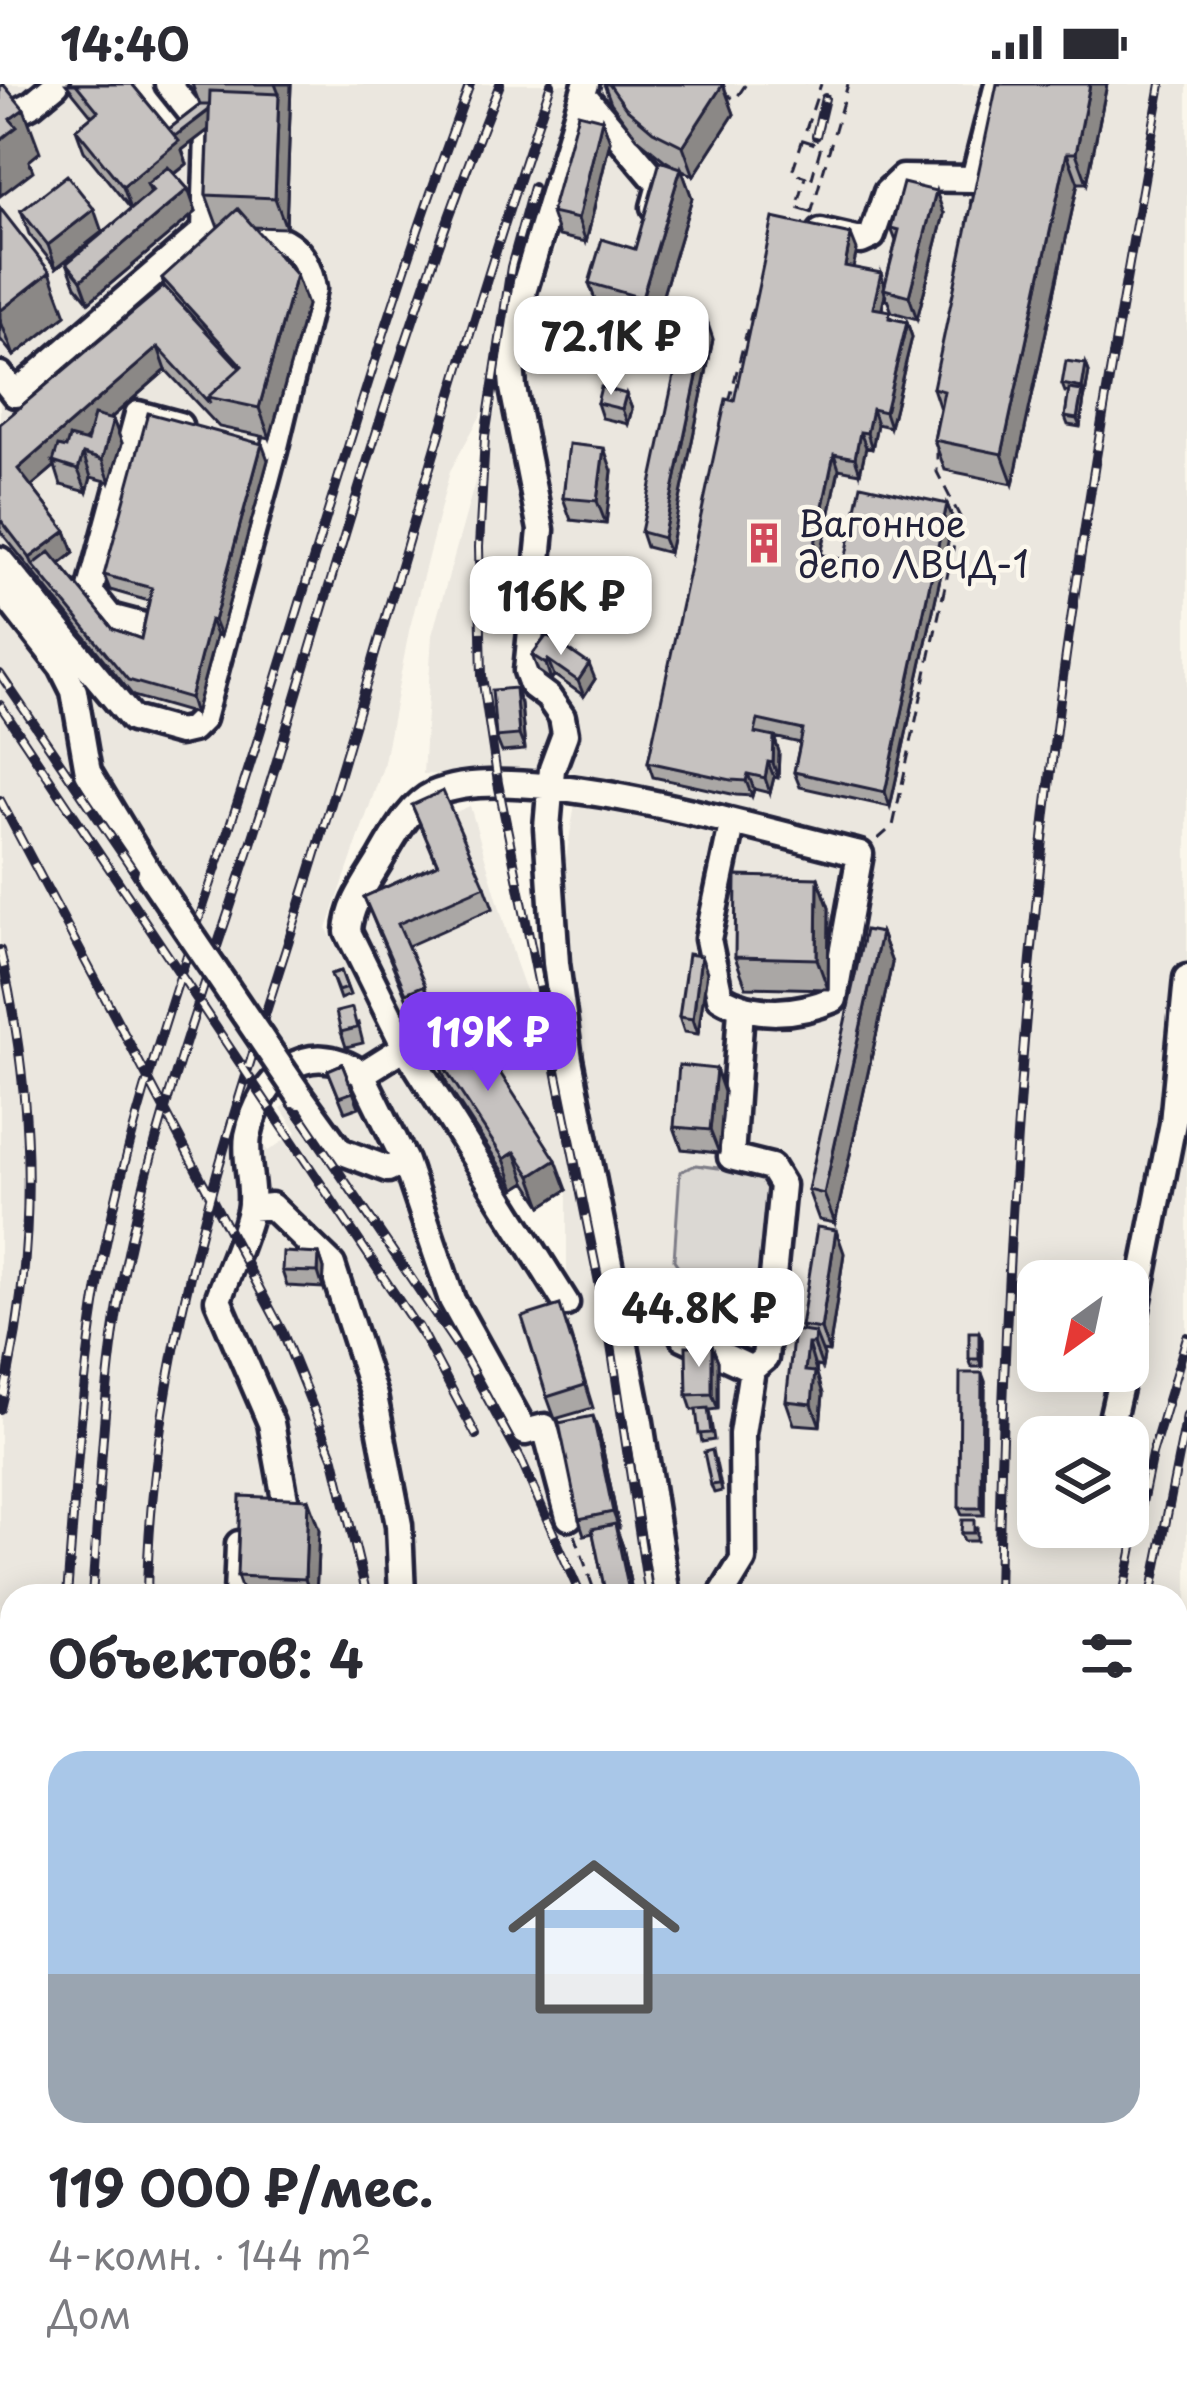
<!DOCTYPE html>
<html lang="ru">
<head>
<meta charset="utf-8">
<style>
  body { margin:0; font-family:"Playpen Sans",sans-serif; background:#f7f7f7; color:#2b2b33; height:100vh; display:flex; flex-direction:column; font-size:45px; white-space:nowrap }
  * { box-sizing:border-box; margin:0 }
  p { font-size:39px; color:#7c7c81 }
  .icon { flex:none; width:66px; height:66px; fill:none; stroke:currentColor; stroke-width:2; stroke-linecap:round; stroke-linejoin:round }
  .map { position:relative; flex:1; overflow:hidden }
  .details { position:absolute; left:0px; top:1500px; width:1188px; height:807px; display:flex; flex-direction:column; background:#fff; border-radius:36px 36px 0 0; box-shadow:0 6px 30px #0003 }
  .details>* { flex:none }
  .needle { width:78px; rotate:213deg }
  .tools { position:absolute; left:1017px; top:1176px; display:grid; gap:24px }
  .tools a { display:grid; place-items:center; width:132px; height:132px; border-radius:24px; background:#fff; box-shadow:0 6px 30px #0003; font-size:60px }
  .price { position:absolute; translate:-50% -102px; padding:0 27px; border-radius:24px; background:#fff; color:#222; font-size:39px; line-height:78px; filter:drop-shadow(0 3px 6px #0008) }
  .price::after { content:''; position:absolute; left:50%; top:72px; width:36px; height:27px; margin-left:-18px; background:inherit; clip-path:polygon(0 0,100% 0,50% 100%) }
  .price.active { background:#7c3aed; color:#fff }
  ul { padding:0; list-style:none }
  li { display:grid; align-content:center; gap:24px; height:636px; padding:0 48px }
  li span { display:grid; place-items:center; height:372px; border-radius:36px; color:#555 }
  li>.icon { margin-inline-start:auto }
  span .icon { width:216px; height:216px; fill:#fffc; stroke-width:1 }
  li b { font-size:51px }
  h2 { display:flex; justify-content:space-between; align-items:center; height:144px; padding:0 48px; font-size:51px }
  .status { display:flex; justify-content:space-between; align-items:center; height:84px; padding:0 60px; background:#fff; direction:ltr }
  .status svg { height:33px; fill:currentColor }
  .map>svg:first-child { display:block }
  .built { fill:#ebe7df; fill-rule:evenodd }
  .green { fill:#dbd8d3; stroke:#7e7d87; stroke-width:3 }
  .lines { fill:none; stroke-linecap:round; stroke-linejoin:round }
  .minor-casing { stroke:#22223b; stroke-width:33 }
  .major-casing { stroke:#22223b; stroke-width:39 }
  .path { stroke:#22223b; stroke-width:3; stroke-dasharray:12 9; stroke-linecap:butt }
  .minor { stroke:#fbf7ec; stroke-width:24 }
  .major { stroke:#fbf7ec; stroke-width:30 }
  .rail-casing { stroke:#22223b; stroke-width:10 }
  .rail { stroke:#fbf7ec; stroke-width:6; stroke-dasharray:18; stroke-linecap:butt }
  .minor-bridge-casing { stroke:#22223b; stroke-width:33; stroke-linecap:butt }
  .minor-bridge { stroke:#fbf7ec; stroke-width:24 }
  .wall { fill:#aaa7a5; stroke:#22223b; stroke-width:3 }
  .shaded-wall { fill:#8b8886; stroke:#22223b; stroke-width:3 }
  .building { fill:#c6c2c0; stroke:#22223b; stroke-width:3 }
  .labels { text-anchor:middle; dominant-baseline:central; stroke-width:9; stroke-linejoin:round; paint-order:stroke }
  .poi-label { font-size:36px; fill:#22223b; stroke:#fbf7ec; text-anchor:start }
</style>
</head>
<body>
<div class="status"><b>14:40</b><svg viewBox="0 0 49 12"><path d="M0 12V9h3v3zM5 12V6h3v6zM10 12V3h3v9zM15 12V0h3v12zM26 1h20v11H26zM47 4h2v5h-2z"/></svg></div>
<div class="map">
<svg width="1187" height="2305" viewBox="0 0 1187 2305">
  <rect width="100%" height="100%" fill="#fbf7ec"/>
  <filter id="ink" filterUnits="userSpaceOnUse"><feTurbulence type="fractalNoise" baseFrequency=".00833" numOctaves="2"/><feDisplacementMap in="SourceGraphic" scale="24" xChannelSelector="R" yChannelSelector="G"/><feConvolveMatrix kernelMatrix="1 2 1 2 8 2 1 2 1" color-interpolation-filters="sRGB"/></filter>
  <g filter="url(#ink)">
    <path class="built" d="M0,0H122L173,61L205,36L207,0H568L517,185L497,302L450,387L409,547L383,683L327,845L393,971L567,1241V1107L542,1122L527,1098L515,1105L448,1002L453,997L434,967L411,954L358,843L420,743L470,722L515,876L579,1054L562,799L580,689L541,682L472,692L423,690L432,551L506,288L517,279L559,152L579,66L604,1L637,54L664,76L693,91L697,0H1187V2305H255L253,2295H1176V1512H12V2295H35L24,2305H0ZM283,963L311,1004L281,1024L297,1048L268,1067L247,1042ZM1038,1197H1128V1287H1038ZM1038,1353H1128V1443H1038Z"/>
    <path class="green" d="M696,1081L762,1090L775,1106L766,1188L755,1197L683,1189L674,1176L680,1088Z"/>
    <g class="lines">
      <g class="minor-casing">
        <path id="minor" d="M586,0L521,215L510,268L513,304L541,446L527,587L532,601L548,613L562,633L565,650L552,685L547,744L556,879L569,975L640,1338L667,1512
          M583,10L660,101L654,123
          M0,37L32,20L56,0
          M821,148L861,157L872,152L887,108L902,94L974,95L998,0
          M0,291L15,310L205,146L208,50L168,0
          M0,476L132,635L179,648L192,645L202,635L274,367L313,205C303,143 256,148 205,146
          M0,504L62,583L74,607L88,688L150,791
          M144,542L110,533L90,508L138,330L179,341
          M405,963L566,1219
          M300,1012L340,1067L388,1085L405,1077L362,990
          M405,1077L452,1216L525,1348L545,1343L569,1433
          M251,1124L271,1122L332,1181L374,1312L399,1441L402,1512
          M683,1253L752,1285L765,1274L782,1101L771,1083L731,1073L741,925
          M1128,1266L1173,1039L1187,894
          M1108,1353L1123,1287
          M287,1426L271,1339L218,1216C228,1187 243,1157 250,1127C255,1103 244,1076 248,1052C260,994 306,950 362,990L405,963L348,848C349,820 368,797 382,773C395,751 410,721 434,710C517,672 766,748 860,770L834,915C797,931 755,934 720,913L708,855L732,741
          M237,1512L239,1460
          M721,1512L743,1476L742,1350L752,1285
          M389,2295L390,2305
          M764,2295L766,2305
          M870,2295L872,2305"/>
      </g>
      <g class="major-casing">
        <path id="major" d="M0,2210L12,2217
          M0,2260L12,2266
          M73,2295L96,2305
          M196,2295L225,2305"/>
      </g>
      <path class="path" d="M723,7L735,16L746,0
        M803,56L821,62L812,94L809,93
        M810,128L797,124L806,93L792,88L821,0
        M811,130L848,0
        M967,141L971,115
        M530,272L589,285
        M729,318L756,211
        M937,343L940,322
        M878,755L893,742L960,433L937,388V364
        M575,1451L596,1512
        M1150,2295V2305
        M348,2302L358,2295"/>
      <use href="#minor" class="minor"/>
      <use href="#major" class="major"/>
      <g class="rail-casing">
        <path id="rail" d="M816,52L825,14
          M533,103L511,183L485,353L479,463L482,592L498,699L609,1248L649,1512
          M0,590L466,1275L520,1374L581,1512
          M0,621L424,1254
          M0,716L282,1247L334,1375L367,1512
          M0,866C36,1016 38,1175 0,1325
          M418,1242L476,1351
          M67,1512C76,1398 82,1282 104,1169C138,1000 200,838 252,674C323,448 387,222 470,0
          M92,1512C101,1398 103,1281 128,1169C164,999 229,839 278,673C346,446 411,219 500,0
          M147,1512C151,1240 246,1002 323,746C398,497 466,246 551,0
          M998,1512C1003,1225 1019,938 1055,653C1083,434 1122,217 1161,0
          M1123,1512L1152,1370L1187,1253
          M1151,1512L1187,1331
          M0,1775L12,1739
          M0,1901L12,1865
          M0,1978L12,1943
          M0,2008L12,1981
          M1176,2254L1179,2305
          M334,2295L335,2305
          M738,2295L739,2305
          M1021,2295L1022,2305
          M1130,2295L1131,2305"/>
      </g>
      <use href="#rail" class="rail"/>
      <g class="minor-bridge-casing">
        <path id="minor-bridge" d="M150,791L300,1012"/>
      </g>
      <use href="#minor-bridge" class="minor-bridge"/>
    </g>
    <path class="wall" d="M66,0H132L169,45L200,21L192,0H291L286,144L253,143L307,221L270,354L219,343L166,286L110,335L113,336L122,359L110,398L91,393L87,408L61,401L55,382L31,402L66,447L74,469L60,480L113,545L141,555L149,517L110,506L104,491L268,376L220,552L216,551L195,630L133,612L0,447V340L164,202L162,194L221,141H217L206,111L208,46L182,66L187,80L175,90L188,105L196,128L89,218L76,202L67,179L131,125L84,67L76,45L92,32Z
      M604,0H723L734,30L694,92L681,85L692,114L653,244L600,229L589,199L635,165L674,82L664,76L637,54L611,19Z
      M1107,0L1087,99H1078L1013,400L945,386L934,356L940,325L933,304Z
      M602,35L610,57L586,158L559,152L551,129Z
      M0,124L66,231L14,272L0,255Z
      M21,127L102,148L56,184L29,150Z
      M944,130L917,235L892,228L885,210L882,225L893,235L907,238L912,253L890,343L877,340L872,365L866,363L860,389L839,385L821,471L845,476L947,420L953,435L890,723L800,703L794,688L800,659L774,653L779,668L778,694L774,693L770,709L754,705L752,712L736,711L653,693L648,678L734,317L857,166L853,183L885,201L896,157L891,144Z
      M713,255L669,469L646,463L641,448Z
      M1086,280L1089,288L1085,311H1083L1084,315L1080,343L1068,341L1065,333L1069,308H1065L1062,300Z
      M626,310L632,325L628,340L602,334L597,319Z
      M612,387L606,440L571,436L563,414Z
      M592,508L598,524L595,543L565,538L559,523Z
      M547,551L595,595L584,612L554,591L551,596L538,587L532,571Z
      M521,620L525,666L502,668L496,653Z
      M412,721L485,802L493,824L408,862L433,924L414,932L364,813L437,780Z
      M818,794L829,824L828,905L746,903L735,873Z
      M881,849L892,879L835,1139L819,1136L808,1106Z
      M341,887L350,911L340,915L331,890Z
      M707,888L698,950L684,948L679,933Z
      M423,937L567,1106L542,1122L526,1098L515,1105L448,1002Z
      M358,939L363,959L346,963L341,948Z
      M342,980L359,1023L345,1028L328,986Z
      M716,985L724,1008L719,1069L682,1065L674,1043Z
      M844,1169L829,1268L822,1267L824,1272L822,1283L817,1282L816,1290L823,1310L820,1342L794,1340L786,1317L803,1248L801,1242Z
      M319,1170L324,1185L323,1204L287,1202L282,1187Z
      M757,1204L762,1219L759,1249L724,1245L718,1230Z
      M568,1243L593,1324L555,1335L547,1313Z
      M979,1248L982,1255V1283H972L969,1275Z
      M712,1262L718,1277V1325L709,1326L714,1356L702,1358L696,1326H692L687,1311Z
      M985,1297L984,1431H962L959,1424Z
      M599,1347L619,1444H616L623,1463L633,1512H606L593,1449L584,1451L579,1435Z
      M715,1374L722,1407L714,1409L711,1401Z
      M977,1444V1457H964L961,1449Z
      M319,1445L316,1512H244L237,1492Z"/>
    <path class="shaded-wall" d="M275,0H291L286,144L275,114L279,10Z
      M723,0L734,30L694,92L683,62Z
      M1090,0H1107L1087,99L1076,69Z
      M215,22L220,37L182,66L187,80L153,107L147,100L151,109L131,125L123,103L173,54Z
      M24,25L40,68L29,77L33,87L0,112V56L10,35Z
      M602,35L610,57L586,158L578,135Z
      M1067,69L1078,99L1013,400L1002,370Z
      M681,84L692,114L653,244L642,214Z
      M188,105L196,128L89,218L81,196Z
      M936,107L944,130L917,235L909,212Z
      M94,125L102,148L56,184L48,161Z
      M851,151L857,166L850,197L845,182Z
      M50,188L66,231L14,272L0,235V227Z
      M881,189L886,205H884L885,210L879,239L873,224Z
      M296,191L307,221L270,354L259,324Z
      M907,238L912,253L890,343L885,328Z
      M708,240L713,255L669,469L663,454Z
      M158,263L166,286L58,380L53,378L55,382L26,407L18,385Z
      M1086,280L1089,288L1085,311L1082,304Z
      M1082,307L1084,315L1080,343L1077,335Z
      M626,310L632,325L628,340L622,325Z
      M872,325L877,340L872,365L867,349Z
      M113,336L122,359L110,398L102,376Z
      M860,348L866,363L860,389L855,374Z
      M262,360L268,376L220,552L214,537Z
      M604,364L612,387L606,440L597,417Z
      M83,370L91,393L87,408L78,386Z
      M834,370L839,385L818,484L813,469Z
      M947,420L953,435L890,723L885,708Z
      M66,447L74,469L43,493L33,481L30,474Z
      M592,508L598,524L595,543L590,527Z
      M210,536L216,551L195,630L190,614Z
      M548,576L554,591L551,596L546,580Z
      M589,580L595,595L584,612L578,597Z
      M515,604L521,620L525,666L519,651Z
      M774,653L779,668L778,694L773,679Z
      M768,678L774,693L770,709L765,694Z
      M748,690L754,705L752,712L746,697Z
      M818,794L829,824L828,905L817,875Z
      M881,849L892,879L835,1139L824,1110Z
      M701,872L707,888L698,950L693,935Z
      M716,985L724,1008L719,1069L710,1046Z
      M515,1068L526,1098L515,1105L504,1075Z
      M556,1076L567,1106L542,1122L531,1092Z
      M836,1146L844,1169L829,1268L821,1245Z
      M319,1170L324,1185L323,1204L318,1188Z
      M757,1204L762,1219L759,1249L754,1233Z
      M979,1248L982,1255V1283L979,1275Z
      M815,1249L824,1272L822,1283L814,1260Z
      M808,1260L823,1310L820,1342L812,1320L805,1287Z
      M712,1262L718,1277V1325L712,1310Z
      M982,1289L985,1297L984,1431L981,1424Z
      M593,1332L599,1347L619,1444L613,1428Z
      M308,1415L319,1445L316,1512H311L305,1495Z
      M615,1440L623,1463L633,1512H630Z"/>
    <path class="building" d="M3,0L24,25L10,35L17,43L0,56V2Z
      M76,0H132L179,57L123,103L76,45L98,27Z
      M609,0H723L683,62L653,47L626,24Z
      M997,0H1090L1076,69H1067L1002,370L934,356L944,307L933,304Z
      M210,7L279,10L275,114L206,111Z
      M200,21H209V26L175,52L169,45Z
      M578,29L602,35L578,135L551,129Z
      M660,77L681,84L642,214L589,199L602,155L635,165Z
      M168,83L188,105L81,196L67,179L153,107L147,100Z
      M67,91L94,125L48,161L21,127Z
      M903,99L936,107L909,212L884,205L899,146L891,144Z
      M0,124L50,188L0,227Z
      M238,125L296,191L259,324L208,313L242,282L162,194Z
      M773,134L851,151L845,182L881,189L873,224L890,227L889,234L907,238L885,328L872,325L867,349L860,348L855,374L834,370L813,469L845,476L861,401L947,420L885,708L794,688L803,646L758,636L755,649L774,653L773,679L768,678L765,694L748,690L746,697L731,696L648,678L726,315L734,317Z
      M164,202L240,284L208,313L210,320L158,263L18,385L66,447L30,474L0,435V340Z
      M686,235L708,240L663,454L641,448Z
      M1066,277L1086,280L1082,304L1062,300Z
      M601,303L626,310L622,325L597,319Z
      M1069,305L1082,307L1077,335L1065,333Z
      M148,329L262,360L214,537L210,536L190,614L128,596L33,481L50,468L113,545L141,555L152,504L104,491Z
      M94,331L113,336L102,376L83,370L78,386L53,378L58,362L66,364L69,353L87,358Z
      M569,360L604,364L597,417L563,414Z
      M562,504L592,508L590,527L559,523Z
      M547,551L589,580L578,597L548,576L546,580L532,571Z
      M515,604L519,651L496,653L492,606Z
      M443,707L485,802L398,840L425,901L406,909L364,813L438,780L412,721Z
      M736,792L818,794L817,875L735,873Z
      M865,846L881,849L824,1110L808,1106Z
      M688,870L701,872L693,935L679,933Z
      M341,887L347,904L338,907L331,890Z
      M447,921L476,966L483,962L556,1076L531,1092L515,1068L504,1075L437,972L443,968L423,937Z
      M352,924L357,944L341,948L336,928Z
      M342,980L353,1008L339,1013L328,986Z
      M679,981L716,985L710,1046L674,1043Z
      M817,1143L836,1146L821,1245L801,1242Z
      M283,1168L319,1170L318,1188L282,1187Z
      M721,1201L757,1204L754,1233L718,1230Z
      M560,1221L585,1301L547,1313L522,1233Z
      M794,1246L815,1249L814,1260H808L805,1287L815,1288L812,1320L786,1317Z
      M969,1248H979V1275H969Z
      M686,1262H712V1310L687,1311Z
      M960,1289H982L981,1424H959Z
      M708,1324L711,1349L699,1350L696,1325Z
      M593,1332L613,1428L579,1435L559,1339Z
      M712,1366L719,1400L711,1401L704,1368Z
      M240,1412L308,1415L305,1495L237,1492Z
      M962,1436H974V1449H961Z
      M615,1440L630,1512H606L592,1445Z
      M766,2295H860L861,2305H768Z"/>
  </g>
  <defs>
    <g id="building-bare" transform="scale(3.24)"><path d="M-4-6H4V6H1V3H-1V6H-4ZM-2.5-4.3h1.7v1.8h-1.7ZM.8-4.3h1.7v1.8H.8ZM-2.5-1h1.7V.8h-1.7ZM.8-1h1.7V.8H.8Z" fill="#d1495b" stroke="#fbf7ec" stroke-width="2.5" paint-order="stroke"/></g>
  </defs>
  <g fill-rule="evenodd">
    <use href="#building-bare" x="764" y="459"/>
  </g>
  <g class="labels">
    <g class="poi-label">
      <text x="798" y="438">Вагонное<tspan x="798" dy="41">депо ЛВЧД-1</tspan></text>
    </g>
  </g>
</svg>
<div class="tools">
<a><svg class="needle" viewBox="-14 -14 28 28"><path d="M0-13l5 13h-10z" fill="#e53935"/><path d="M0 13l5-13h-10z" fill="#7c7c81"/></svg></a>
<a><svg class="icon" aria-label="layers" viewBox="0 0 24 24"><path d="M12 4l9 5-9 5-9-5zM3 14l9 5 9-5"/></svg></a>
</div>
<b class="price" style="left:611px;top:314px">72.1K ₽</b>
<b class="price" style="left:561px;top:574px">116K ₽</b>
<b class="price active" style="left:488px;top:1010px">119K ₽</b>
<b class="price" style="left:699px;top:1286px">44.8K ₽</b>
<section class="details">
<h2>Объектов: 4<svg class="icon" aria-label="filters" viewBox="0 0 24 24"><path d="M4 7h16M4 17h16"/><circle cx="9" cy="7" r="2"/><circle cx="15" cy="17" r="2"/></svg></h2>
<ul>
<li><span style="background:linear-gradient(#a9c7e8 60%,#9aa5b1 0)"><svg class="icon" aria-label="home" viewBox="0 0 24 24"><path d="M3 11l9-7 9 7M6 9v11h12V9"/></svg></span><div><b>119 000 ₽/мес.</b><p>4-комн. · 144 m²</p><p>Дом</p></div></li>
</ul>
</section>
</div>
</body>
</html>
